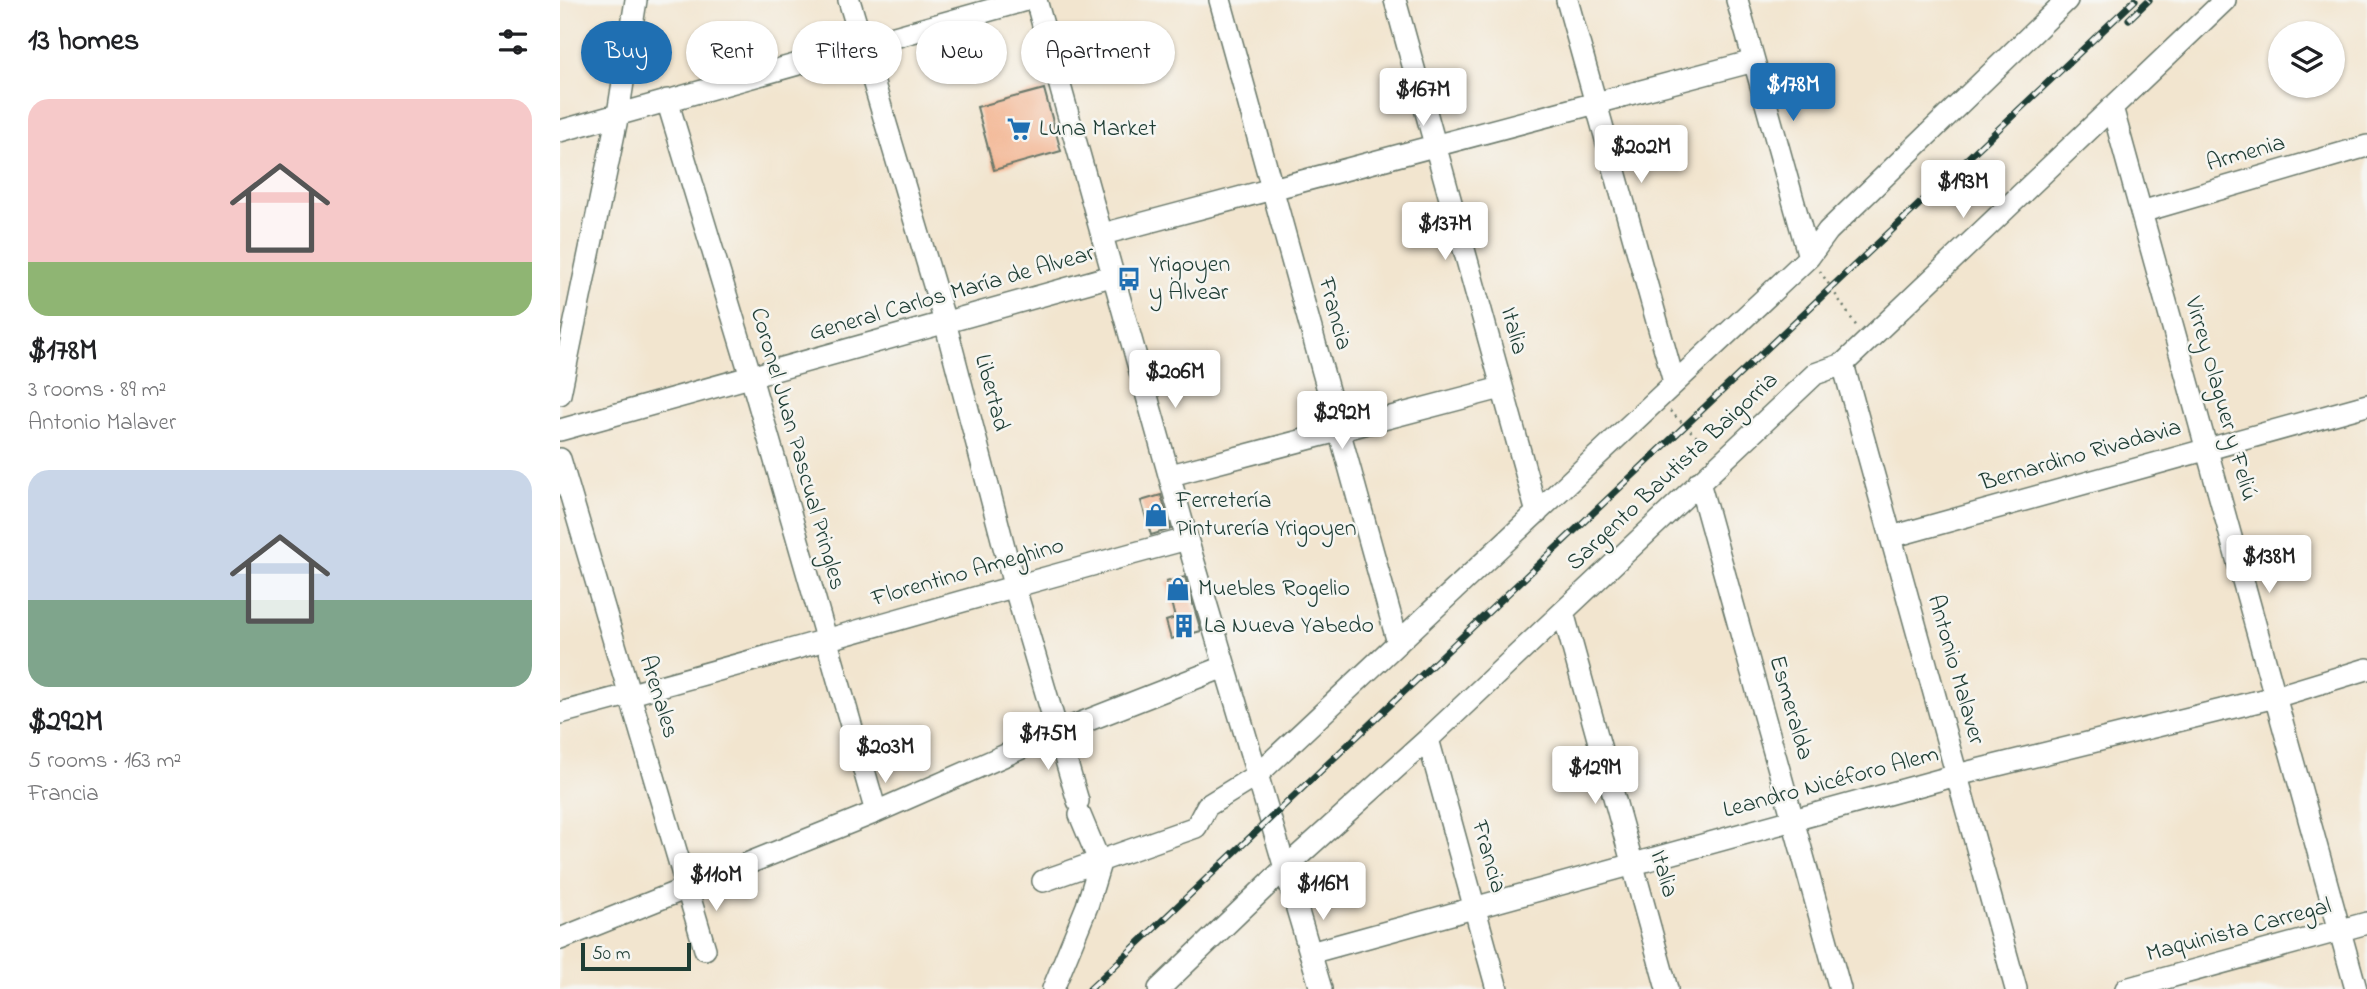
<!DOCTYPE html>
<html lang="en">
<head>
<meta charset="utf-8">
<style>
  body { margin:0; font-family:"Indie Flower",sans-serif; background:#f2f2f2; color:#202124; height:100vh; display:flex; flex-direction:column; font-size:26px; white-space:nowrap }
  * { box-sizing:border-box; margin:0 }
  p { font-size:23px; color:#757577 }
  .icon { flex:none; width:38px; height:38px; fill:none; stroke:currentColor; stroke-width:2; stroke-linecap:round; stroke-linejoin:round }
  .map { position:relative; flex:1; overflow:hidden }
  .side { display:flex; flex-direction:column; background:#fff; width:560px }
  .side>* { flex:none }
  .top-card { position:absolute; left:21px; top:21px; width:665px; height:63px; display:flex; gap:14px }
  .fabs { position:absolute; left:1708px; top:21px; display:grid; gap:14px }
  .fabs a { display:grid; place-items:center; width:77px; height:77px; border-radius:50%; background:#fff; box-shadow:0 2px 5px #0004; font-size:35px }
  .scale { position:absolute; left:21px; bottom:18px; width:110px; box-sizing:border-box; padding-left:7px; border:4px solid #1f3d34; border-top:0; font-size:19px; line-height:24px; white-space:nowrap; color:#1f3d34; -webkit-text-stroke:5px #f6f6f2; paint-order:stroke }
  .price { position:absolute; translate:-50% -60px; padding:0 16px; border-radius:7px; background:#fff; color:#222; font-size:23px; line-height:46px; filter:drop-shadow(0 2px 4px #0008) }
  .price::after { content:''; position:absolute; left:50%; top:42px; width:21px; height:16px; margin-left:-10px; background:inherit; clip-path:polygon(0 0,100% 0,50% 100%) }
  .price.on { background:#1f6fb2; color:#fff }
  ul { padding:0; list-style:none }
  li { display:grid; align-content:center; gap:14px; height:371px; padding:0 28px }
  li span { display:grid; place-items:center; height:217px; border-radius:21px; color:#555 }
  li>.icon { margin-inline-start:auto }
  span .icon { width:126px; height:126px; fill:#fffc; stroke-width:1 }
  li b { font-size:30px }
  h2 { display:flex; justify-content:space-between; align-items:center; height:84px; padding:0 28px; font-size:30px }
  .chip { padding:0 24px; border-radius:32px; background:#fff; box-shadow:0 2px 5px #0004; font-size:24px; line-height:63px }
  .chip.on { background:#1f6fb2; color:#fff }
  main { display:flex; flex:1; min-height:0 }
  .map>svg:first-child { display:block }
  .building { fill:#f3ad86 }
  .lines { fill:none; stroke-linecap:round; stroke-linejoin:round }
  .minor-casing { stroke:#69786a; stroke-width:24 }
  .path { stroke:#69786a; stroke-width:2.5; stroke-dasharray:2 5; stroke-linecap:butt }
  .minor { stroke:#fff; stroke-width:21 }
  .rail-casing { stroke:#1f3d34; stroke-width:7 }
  .rail { stroke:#f6f6f2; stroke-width:4.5; stroke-dasharray:13; stroke-linecap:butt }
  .labels { text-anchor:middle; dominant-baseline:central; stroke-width:5; stroke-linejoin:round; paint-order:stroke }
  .poi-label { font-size:24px; fill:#1f3d34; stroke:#f6f6f2; text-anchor:start }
  .street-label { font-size:24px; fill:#1f3d34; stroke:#f6f6f2 }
</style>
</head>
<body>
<main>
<section class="side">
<h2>13 homes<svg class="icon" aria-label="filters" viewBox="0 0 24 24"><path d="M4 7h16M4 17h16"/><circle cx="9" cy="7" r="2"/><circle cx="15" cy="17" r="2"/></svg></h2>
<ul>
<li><span style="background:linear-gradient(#f6c9c9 75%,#8fb573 0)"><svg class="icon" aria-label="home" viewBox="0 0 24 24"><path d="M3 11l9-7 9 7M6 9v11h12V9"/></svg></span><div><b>$178M</b><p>3 rooms · 89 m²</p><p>Antonio Malaver</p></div></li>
<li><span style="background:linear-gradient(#c9d6e8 60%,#7fa58c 0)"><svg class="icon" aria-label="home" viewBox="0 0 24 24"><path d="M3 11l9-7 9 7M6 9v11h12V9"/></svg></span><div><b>$292M</b><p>5 rooms · 163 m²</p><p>Francia</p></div></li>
</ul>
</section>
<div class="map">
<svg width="1807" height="989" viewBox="0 0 1807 989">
  <rect width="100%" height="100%" fill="#f6f6f2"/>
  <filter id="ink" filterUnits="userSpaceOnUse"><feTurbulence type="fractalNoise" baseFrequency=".0143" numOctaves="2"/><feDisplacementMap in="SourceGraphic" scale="14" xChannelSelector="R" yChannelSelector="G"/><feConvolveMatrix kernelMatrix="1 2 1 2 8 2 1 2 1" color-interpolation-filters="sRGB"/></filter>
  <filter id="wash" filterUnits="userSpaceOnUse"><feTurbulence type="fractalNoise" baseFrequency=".00686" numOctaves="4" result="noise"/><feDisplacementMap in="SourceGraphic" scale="28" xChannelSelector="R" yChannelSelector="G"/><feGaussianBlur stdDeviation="1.57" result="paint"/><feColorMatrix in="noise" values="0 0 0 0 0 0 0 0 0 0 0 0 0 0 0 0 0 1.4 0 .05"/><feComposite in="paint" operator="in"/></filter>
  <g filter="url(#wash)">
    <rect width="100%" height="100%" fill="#f2e5cf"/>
    <g id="blocks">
      <path class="building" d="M484,89L501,151L434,170L417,107Z
        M601,495L611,529L591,535L581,501Z
        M625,577L641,631L611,639L606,621L615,618L606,582Z"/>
    </g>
  </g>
  <g filter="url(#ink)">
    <use href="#blocks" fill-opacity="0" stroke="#69786a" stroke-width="2"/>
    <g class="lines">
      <g class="minor-casing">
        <path id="minor" d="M289,0L385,322L454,585L518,801
          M476,0L627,539L761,989
          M660,0L838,643
          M835,0L977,513
          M1007,0L1114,382
          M1177,0L1249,257
          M107,100L191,377L316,812
          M1552,107L1796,989
          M0,131L466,0
          M1581,212L1807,146
          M543,234L1194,61
          M1283,364L1456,989
          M0,394L58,114L76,0
          M0,430L555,275
          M0,459L145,949
          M611,475L941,388
          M1139,482L1280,989
          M1331,537L1807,405
          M1003,612L1107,989
          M0,713C210,658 418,595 627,539
          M868,739L937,989
          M483,881L636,827L647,806L697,775L1249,257L1268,231L1507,0
          M0,939L316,812L498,732L664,667
          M750,953L1397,775L1715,697L1807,669
          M493,989L527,906L540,863L520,815
          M599,989L725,868L868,739L1255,374L1283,364L1665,0
          M1566,989L1807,923"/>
      </g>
      <path class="path" d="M1260,271L1297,327
        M1110,411L1140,440L1128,451L1131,455L1143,443L1149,450"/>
      <use href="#minor" class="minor"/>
      <g class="rail-casing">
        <path id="rail" d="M1569,19L1589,0
          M530,989L1575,0"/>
      </g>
      <use href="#rail" class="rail"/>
    </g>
  </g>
  <defs>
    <g id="supermarket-bare" transform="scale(1.89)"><path d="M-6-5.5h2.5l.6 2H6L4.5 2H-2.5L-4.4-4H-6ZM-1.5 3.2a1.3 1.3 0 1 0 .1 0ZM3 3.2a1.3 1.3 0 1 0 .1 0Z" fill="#1f6fb2" stroke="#f6f6f2" stroke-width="2.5" paint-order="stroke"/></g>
    <g id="bus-bare" transform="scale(1.89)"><path d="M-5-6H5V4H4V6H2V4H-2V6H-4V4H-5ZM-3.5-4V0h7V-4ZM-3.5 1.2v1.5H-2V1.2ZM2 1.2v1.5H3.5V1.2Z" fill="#1f6fb2" stroke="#f6f6f2" stroke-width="2.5" paint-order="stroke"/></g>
    <g id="shop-bare" transform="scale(1.89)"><path d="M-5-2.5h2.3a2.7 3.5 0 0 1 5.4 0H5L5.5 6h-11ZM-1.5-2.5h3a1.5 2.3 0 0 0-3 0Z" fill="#1f6fb2" stroke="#f6f6f2" stroke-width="2.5" paint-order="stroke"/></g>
    <g id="building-bare" transform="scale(1.89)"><path d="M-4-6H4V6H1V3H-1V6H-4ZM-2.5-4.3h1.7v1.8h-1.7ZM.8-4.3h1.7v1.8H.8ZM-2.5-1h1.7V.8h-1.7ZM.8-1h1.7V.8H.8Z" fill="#1f6fb2" stroke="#f6f6f2" stroke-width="2.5" paint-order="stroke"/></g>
  </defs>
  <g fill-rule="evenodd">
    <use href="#supermarket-bare" x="459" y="129"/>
    <use href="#bus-bare" x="569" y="279"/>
    <use href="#shop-bare" x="596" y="515"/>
    <use href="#shop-bare" x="618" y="589"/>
    <use href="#building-bare" x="624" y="626"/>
  </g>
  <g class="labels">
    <g class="poi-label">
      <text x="479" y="129">Luna Market</text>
      <text x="589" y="265">Yrigoyen<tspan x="589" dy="28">y Alvear</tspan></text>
      <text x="616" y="501">Ferretería<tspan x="616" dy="28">Pinturería Yrigoyen</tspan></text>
      <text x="638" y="589">Muebles Rogelio</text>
      <text x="644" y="626">La Nueva Yabedo</text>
    </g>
    <g class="street-label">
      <text transform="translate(1686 154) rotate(-16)">Armenia</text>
      <text transform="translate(392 294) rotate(-16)">General Carlos María de Alvear</text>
      <text transform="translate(774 314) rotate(75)">Francia</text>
      <text transform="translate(953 331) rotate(75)">Italia</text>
      <text transform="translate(431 393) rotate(75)">Libertad</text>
      <text transform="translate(1660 399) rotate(74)">Virrey Olaguer y Feliú</text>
      <text transform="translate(237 449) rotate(74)">Coronel Juan Pascual Pringles</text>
      <text transform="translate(1521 456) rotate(-16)">Bernardino Rivadavia</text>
      <text transform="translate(1113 472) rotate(-43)">Sargento Bautista Baigorria</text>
      <text transform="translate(408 573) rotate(-16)">Florentino Ameghino</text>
      <text transform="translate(1395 670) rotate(74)">Antonio Malaver</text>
      <text transform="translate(98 697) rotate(73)">Arenales</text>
      <text transform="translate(1230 708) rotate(74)">Esmeralda</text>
      <text transform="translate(1271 783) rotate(-15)">Leandro Nicéforo Alem</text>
      <text transform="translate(928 857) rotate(74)">Francia</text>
      <text transform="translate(1103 874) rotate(74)">Italia</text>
      <text transform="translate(1679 931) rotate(-15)">Maquinista Carregal</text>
    </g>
  </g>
</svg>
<div class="fabs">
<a><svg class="icon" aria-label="layers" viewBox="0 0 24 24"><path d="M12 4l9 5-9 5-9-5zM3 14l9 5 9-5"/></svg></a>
</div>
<div class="scale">50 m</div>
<b class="price on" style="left:1233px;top:123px">$178M</b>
<b class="price" style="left:863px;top:128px">$167M</b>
<b class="price" style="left:1081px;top:185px">$202M</b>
<b class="price" style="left:1403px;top:220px">$193M</b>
<b class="price" style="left:885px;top:262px">$137M</b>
<b class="price" style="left:615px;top:410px">$206M</b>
<b class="price" style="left:782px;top:451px">$292M</b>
<b class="price" style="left:1709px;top:595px">$138M</b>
<b class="price" style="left:488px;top:772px">$175M</b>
<b class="price" style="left:325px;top:785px">$203M</b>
<b class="price" style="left:1035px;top:806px">$129M</b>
<b class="price" style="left:156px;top:913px">$110M</b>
<b class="price" style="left:763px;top:922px">$116M</b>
<div class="top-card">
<a class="chip on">Buy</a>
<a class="chip">Rent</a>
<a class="chip">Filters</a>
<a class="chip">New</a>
<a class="chip">Apartment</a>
</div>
</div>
</main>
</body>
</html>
